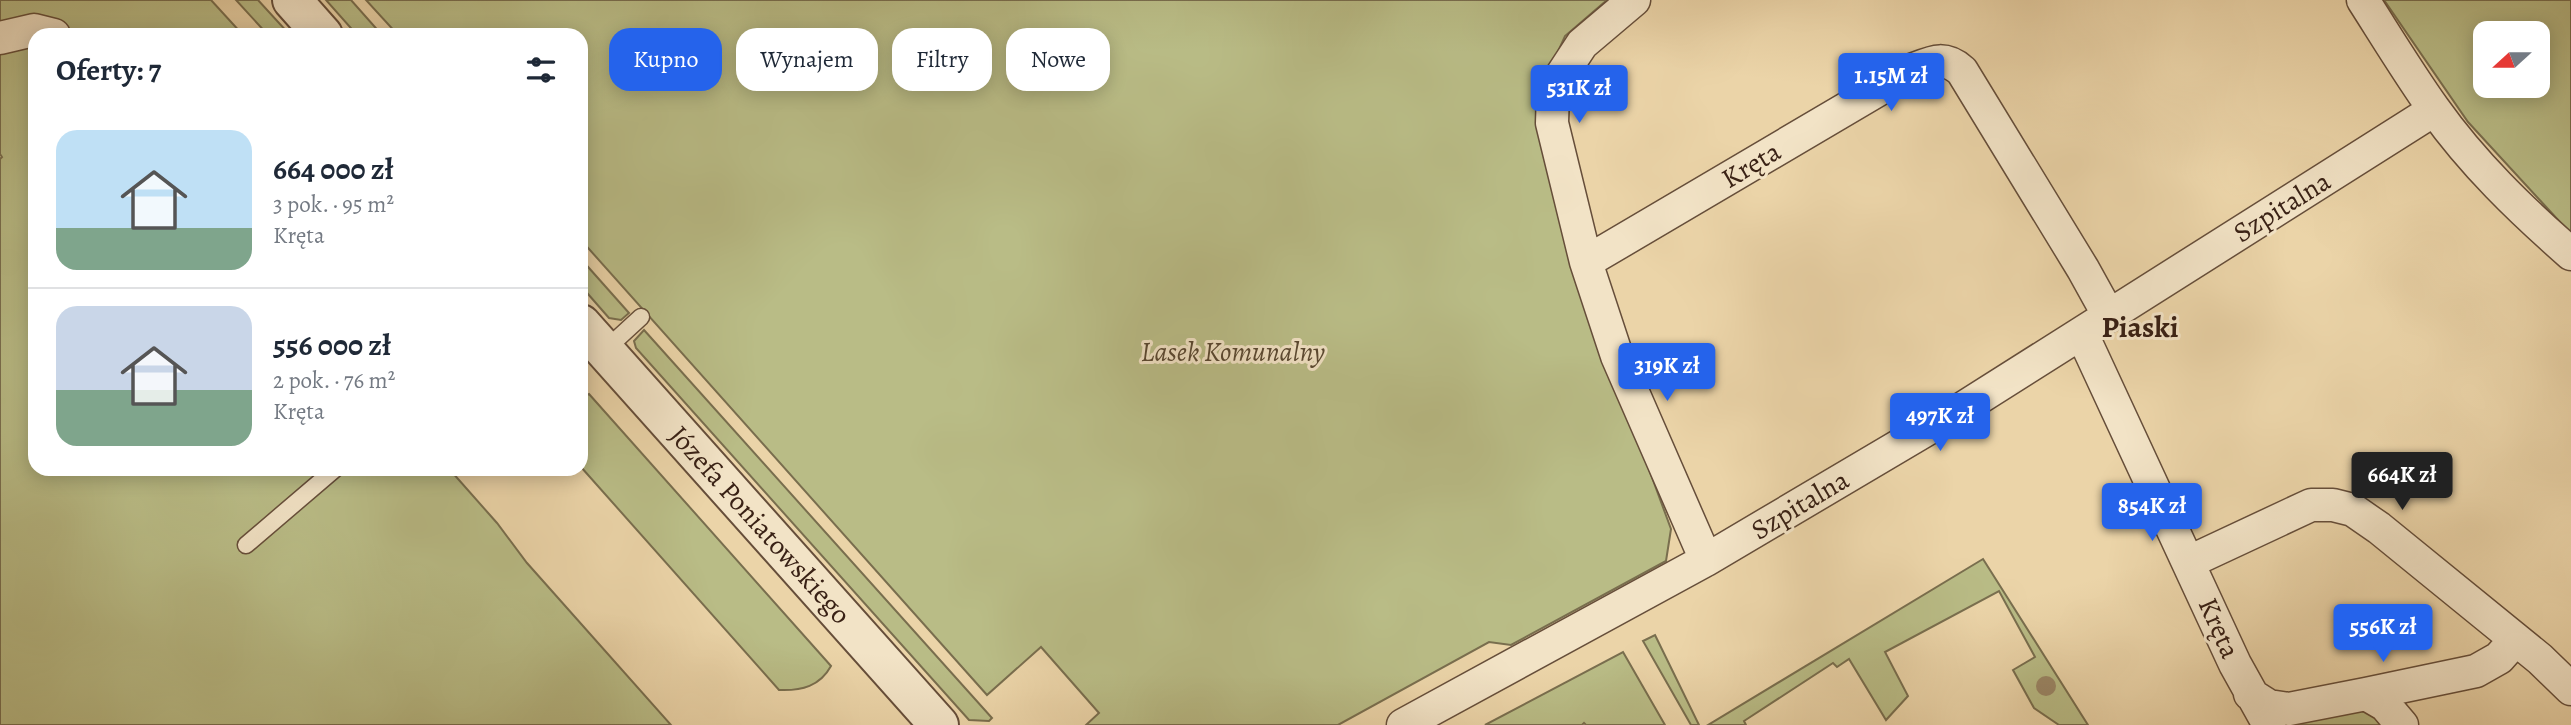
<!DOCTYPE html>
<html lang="pl">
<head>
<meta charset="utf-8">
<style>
  body { margin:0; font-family:Alegreya,serif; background:#f6f6f7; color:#1f2937; height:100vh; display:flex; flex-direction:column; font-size:26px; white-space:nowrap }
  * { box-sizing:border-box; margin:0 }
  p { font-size:23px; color:#747a83 }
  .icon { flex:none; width:38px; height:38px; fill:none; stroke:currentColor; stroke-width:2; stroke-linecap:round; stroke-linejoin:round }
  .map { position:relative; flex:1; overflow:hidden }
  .sheet { position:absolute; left:28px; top:28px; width:560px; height:448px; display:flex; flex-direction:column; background:#fff; border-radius:21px; box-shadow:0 4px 18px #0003 }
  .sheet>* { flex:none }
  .hud { position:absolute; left:609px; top:28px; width:665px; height:63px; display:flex; gap:14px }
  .needle { width:46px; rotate:249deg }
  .tools { position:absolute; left:2473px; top:21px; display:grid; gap:14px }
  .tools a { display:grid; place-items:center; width:77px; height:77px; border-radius:14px; background:#fff; box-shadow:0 4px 18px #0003; font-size:35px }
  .price { position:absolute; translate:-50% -60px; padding:0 16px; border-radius:7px; background:#2563eb; color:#fff; font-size:23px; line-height:46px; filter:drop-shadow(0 2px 4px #0008) }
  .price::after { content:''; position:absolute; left:50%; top:42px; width:21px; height:16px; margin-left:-10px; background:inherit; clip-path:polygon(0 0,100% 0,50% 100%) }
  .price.current { background:#222; color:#fff }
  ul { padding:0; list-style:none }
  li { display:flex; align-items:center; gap:21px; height:175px; padding:0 28px }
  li+li { border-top:2px solid #e0e1e3 }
  li span { display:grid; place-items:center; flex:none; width:196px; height:140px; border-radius:21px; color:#555 }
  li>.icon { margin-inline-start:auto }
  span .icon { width:84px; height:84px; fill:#fffc; stroke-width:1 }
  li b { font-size:30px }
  h2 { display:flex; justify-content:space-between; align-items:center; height:84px; padding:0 28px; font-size:30px }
  .tag { padding:0 24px; border-radius:21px; background:#fff; box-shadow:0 4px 18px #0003; font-size:24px; line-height:63px }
  .tag.current { background:#2563eb; color:#fff }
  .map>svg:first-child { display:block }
  .green { fill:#b9bc86; stroke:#796e4e; stroke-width:2; fill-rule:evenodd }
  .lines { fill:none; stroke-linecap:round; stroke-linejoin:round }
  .service-casing { stroke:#664e3a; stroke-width:19 }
  .minor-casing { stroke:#664e3a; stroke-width:35 }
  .tertiary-casing { stroke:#664e3a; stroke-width:42 }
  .service { stroke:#f2e3c6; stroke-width:16 }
  .minor { stroke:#f2e3c6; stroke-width:32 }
  .tertiary { stroke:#f2e3c6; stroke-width:38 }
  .tree { fill:#9b8767 }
  .labels { text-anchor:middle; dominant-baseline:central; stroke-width:6; stroke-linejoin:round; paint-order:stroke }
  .street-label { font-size:28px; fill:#392115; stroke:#f2e3c6 }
  .park-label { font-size:28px; font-style:italic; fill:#594831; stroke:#f2e3c6 }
  .neighbourhood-label { font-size:30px; font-weight:bold; fill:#392115; stroke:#f2e3c6 }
</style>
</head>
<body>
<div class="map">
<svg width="2571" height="725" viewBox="0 0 2571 725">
  <rect width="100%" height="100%" fill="#ebd4a8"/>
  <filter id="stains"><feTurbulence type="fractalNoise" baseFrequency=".00286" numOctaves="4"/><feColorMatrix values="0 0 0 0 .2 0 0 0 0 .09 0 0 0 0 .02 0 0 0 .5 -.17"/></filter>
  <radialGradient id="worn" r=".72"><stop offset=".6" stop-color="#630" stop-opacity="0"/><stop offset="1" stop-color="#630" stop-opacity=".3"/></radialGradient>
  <path class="green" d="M0,0H211L243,35H35V469H453L451,471L497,523L527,563L671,725H0V159L2,157L0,154Z
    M236,0H258L290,35H268Z
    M326,0H351L382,35H357Z
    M366,0H1607L1565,36L1540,91L1579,279L1671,529L1666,561L1511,645L1489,642L1338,725H1086L1099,713L1041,647L987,695L581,240V35H398Z
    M2384,0H2571V234L2468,122ZM2485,33H2538V86H2485Z
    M581,259L629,313L621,320L609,318L581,286Z
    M644,330L992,718L989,721L969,720L636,348L634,341Z
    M589,394L831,666C820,686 802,691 779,690L581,467V398Z
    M1983,559L2088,725H2059L2034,708L2013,670L2035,657L1999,591L1885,652L1908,696L1886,720L1849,659L1837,667L1833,663L1744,721L1746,725H1708Z
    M1655,635L1699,725H1691L1643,641Z
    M1623,652L1665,725H1586L1584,723L1582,725H1485Z
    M2371,708L2390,725H2279Z"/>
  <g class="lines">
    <g class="service-casing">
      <path id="service" d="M604,351L641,317
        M246,545L335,469"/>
    </g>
    <g class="minor-casing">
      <path id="minor" d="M1634,0L1582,44L1561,76L1553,93L1552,123L1586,262L1617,356L1706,560
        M2363,0C2386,36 2409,74 2434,109C2473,164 2521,210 2571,254
        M0,38L34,30L54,35
        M1586,262L1912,70C1932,62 1944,55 1962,71L2083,269L2109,316
        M2082,334L2235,664L2269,725
        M2189,562L2311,505H2333L2353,510L2379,528L2540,659L2571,689
        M2250,694L2269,706L2289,709L2366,694L2476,671L2499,658L2515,640
        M2366,694L2385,705L2402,725
        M1403,725L1706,560L1963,408L2434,110"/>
    </g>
    <g class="tertiary-casing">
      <path id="tertiary" d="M292,0L323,35
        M581,324L939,725"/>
    </g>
    <use href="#service" class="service"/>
    <use href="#minor" class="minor"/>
    <use href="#tertiary" class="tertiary"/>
  </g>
  <circle class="tree" cx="2046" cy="686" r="10"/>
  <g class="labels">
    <g class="street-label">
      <text transform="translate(1751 165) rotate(-31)">Kręta</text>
      <text transform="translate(2282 207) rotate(-32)">Szpitalna</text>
      <text transform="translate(1800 505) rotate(-31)">Szpitalna</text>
      <text transform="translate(760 525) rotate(48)">Józefa Poniatowskiego</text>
      <text transform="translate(2219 628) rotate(66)">Kręta</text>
    </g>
    <g class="park-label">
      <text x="1233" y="352">Lasek Komunalny</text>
    </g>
    <g class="neighbourhood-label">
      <text x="2140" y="327">Piaski</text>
    </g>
  </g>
  <rect width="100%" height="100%" filter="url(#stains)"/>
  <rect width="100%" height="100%" fill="url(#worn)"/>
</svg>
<div class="tools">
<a><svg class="needle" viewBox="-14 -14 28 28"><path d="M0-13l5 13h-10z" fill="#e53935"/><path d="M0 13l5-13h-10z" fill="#747a83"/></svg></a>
</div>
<b class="price" style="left:1891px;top:113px">1.15M zł</b>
<b class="price" style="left:1579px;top:125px">531K zł</b>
<b class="price" style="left:1667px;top:403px">319K zł</b>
<b class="price" style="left:1940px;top:453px">497K zł</b>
<b class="price current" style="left:2402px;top:512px">664K zł</b>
<b class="price" style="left:2152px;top:543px">854K zł</b>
<b class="price" style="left:2383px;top:664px">556K zł</b>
<div class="hud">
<a class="tag current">Kupno</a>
<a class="tag">Wynajem</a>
<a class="tag">Filtry</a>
<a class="tag">Nowe</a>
</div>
<section class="sheet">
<h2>Oferty: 7<svg class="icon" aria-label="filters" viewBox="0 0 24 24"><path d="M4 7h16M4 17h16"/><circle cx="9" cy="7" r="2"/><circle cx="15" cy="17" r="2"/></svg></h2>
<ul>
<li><span style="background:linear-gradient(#bfe0f5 70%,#7fa58c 0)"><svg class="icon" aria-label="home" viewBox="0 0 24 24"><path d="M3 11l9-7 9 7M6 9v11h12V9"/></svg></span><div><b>664 000 zł</b><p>3 pok. · 95 m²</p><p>Kręta</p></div></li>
<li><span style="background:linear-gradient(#c9d6e8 60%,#7fa58c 0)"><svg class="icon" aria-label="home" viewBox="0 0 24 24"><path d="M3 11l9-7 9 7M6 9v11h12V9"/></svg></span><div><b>556 000 zł</b><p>2 pok. · 76 m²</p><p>Kręta</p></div></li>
</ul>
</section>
</div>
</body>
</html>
